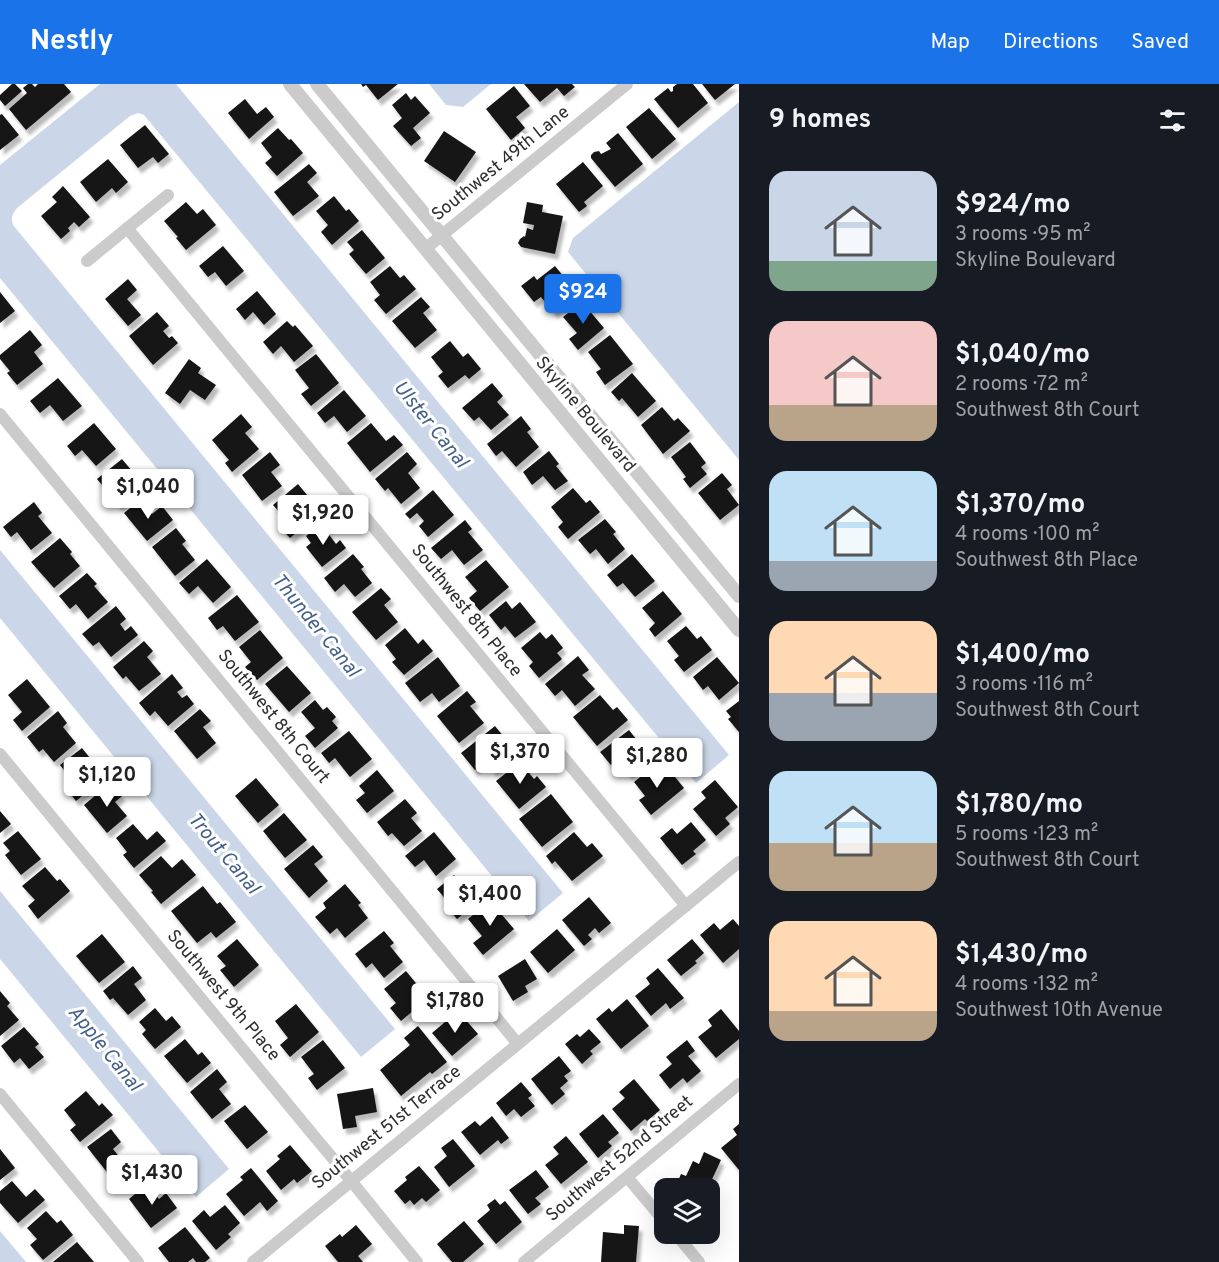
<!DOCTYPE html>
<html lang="en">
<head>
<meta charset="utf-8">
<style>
  body { margin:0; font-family:Overpass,sans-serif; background:#20242c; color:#f1f3f6; height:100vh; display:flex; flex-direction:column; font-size:22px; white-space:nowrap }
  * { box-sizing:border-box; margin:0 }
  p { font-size:20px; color:#9ea1a6 }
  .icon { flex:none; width:33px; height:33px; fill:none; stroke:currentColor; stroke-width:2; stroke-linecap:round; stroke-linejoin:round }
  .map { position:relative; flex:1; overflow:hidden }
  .side { display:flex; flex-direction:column; background:#171b24; width:480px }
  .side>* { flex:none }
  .fabs { position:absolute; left:654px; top:1094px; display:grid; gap:12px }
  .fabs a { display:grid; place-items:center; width:66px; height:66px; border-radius:12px; background:#171b24; box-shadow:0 6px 24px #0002; font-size:30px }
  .price { position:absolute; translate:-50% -51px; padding:0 14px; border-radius:6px; background:#fff; color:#222; font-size:20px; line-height:39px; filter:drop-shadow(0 2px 3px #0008) }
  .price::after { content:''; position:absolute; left:50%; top:36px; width:18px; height:14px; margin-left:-9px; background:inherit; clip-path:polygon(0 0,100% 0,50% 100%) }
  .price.active { background:#1a73e8; color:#fff }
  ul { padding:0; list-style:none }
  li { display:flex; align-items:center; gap:18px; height:150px; padding:0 30px }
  li span { display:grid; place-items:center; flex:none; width:168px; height:120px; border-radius:18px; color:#555 }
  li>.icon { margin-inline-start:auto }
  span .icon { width:72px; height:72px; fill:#fffc; stroke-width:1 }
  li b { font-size:26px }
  h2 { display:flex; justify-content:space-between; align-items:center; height:72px; padding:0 30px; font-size:26px }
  header { display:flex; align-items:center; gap:36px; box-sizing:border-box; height:84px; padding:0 30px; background:#1a73e8; color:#fff }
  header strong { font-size:28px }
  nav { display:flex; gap:33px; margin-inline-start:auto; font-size:21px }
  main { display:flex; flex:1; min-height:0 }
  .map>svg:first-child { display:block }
  .water { fill:#cbd7e8 }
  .building { fill:#151515; filter:url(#shadow) }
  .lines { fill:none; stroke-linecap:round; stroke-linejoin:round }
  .minor { stroke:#cbcbcb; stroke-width:12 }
  .tertiary { stroke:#cbcbcb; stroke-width:14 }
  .labels { text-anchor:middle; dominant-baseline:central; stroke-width:6; stroke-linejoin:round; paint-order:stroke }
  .street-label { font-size:18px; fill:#2e2e2e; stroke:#fff }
  .water-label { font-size:20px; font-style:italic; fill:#446089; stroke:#fff }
</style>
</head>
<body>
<header>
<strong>Nestly</strong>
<nav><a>Map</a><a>Directions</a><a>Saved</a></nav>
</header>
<main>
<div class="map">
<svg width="739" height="1178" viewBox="0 0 739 1178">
  <defs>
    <filter id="shadow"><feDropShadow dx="3.5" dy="5.5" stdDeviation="1.5" flood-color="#0004"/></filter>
  </defs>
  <rect width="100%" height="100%" fill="#fff"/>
  <path class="water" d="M100,0H176L729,671L696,699L144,31L138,29L130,32L17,124C12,130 11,134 13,141L563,809L529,837L0,194V81Z
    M429,0H491L463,23L446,21Z
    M739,18V376L568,168L573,154Z
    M0,466L395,945L361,973L0,534Z
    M0,807L229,1085L196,1113L0,875Z
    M0,1147L26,1178H0Z"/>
  <path class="building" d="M12,0H15L22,7L5,22L0,16V11Z
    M28,0H32L35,3L38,0H64L71,8L26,46L9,25L27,9L23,4Z
    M361,0H398L378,16L366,1L363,3Z
    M524,0H572L575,3L564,12L557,4L540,18Z
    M677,0H693L708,19L678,44L654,15L668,4L671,8L673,7V3Z
    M702,0H735L715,16Z
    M514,2L530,22L516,33L525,44L511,56L486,25Z
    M406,9L411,16L415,12L430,29L413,44L421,54L411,62L393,42L402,34L392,21Z
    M245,15L257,30L266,23L274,33L249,55L228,29Z
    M649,24L676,55L652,75L626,43Z
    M2,30L19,51L0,66V31Z
    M145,41L169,70L158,79L153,73L138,84L120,61Z
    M278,44L289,56L291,55L303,69L277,92L265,79L272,73L261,59Z
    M444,47L476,68L455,98L424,77Z
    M618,49L643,80L615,103L591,74V71L594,68L599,67L601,70L611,65L606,59Z
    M108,75L128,98L116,109L112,104L96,118L80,98Z
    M583,78L603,102L584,118L587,122L579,128L556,100Z
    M309,80L317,89L307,98L319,112L293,132L274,108Z
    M63,102L90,133L79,143L74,138L68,144L70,147L61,155L41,132L57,118L52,113Z
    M334,112L346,127L349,125L359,137L332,161L321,148L328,141L316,127Z
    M186,118L197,130L203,125L216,141L186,166L176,154L178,153L164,137Z
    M527,118L543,121L542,128L563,132L555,170L521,163L518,159L520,155L524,152L525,153L527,144L533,146L534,141L523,139Z
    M362,146L385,174L366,190L349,170L354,166L347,158Z
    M223,162L244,187L226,202L215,188L208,193L199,182Z
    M390,182L400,194L404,191L416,205L386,230L374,216L380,211L370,198Z
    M555,182L578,210L554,229L541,213L534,218L521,202L534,192L537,196Z
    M128,195L137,206L127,215L141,231L128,242L105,215Z
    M257,207L276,230L264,241L253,228L245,236L236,225Z
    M0,208L15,227L0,239Z
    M421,213L430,223L423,229L437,246L415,264L392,237Z
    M582,218L604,244L578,266L569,255L577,249L563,233Z
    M157,228L169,242L163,247L169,254L172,252L178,259L153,281L129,252Z
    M287,237L293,243L295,241L313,262L294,278L281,262L273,270L263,258Z
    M30,246L42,261L34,268L43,280L17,301L7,289L10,287L0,275V271Z
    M610,251L633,280L605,301L596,288L601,285L588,268Z
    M450,257L463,273L468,269L481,285L469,295L465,291L448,304L438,292L443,288L431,273Z
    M316,270L339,299L311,322L301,310L309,304L295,286Z
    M189,275L201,284L198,289L216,301L205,316L190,306L180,320L165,309Z
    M632,289L656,317L638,333L622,314L619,317L611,308Z
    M58,294L82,322L63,337L50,321L40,329L30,317Z
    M492,299L503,312L497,318L509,331L491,346L479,333L474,337L462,324Z
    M344,306L366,332L347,348L334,332L325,339L317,329Z
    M662,323L674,337L678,334L690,347L663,370L641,341Z
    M241,330L252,343L245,349L259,365L232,388L225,379L229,376L212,356Z
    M521,332L531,345L527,348L539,363L516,383L502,367L496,372L487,360Z
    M94,339L116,365L96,382L82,366L75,372L67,362Z
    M371,339L386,357L394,351L403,361L370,388L347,359Z
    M690,358L706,379L701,383L707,390L690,404L683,395L686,393L671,373Z
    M549,367L559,380L556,382L568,397L555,406L543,392L532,401L523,388Z
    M270,368L280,381L271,388L282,402L262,417L242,391Z
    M407,368L417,380L408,389L420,404L401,420L388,404L385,407L375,395Z
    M122,375L132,387L126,392L137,406L119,422L97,395Z
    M722,389L732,401L727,405L739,421L720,436L698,409Z
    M298,400L321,428L290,454L282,445L289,439L273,421Z
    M573,404L586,419L590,416L600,428L568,455L558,443L563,438L551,423Z
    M433,406L454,431L428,453L419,442L424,437L417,429L410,435L405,430Z
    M140,416L152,430L162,422L173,436L147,457L124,429Z
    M34,418L42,429L38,432L52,449L31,466L17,448L11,453L3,443Z
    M605,435L616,448L613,450L625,465L608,480L596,465L590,470L578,456Z
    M465,436L472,445L468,448L483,466L464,481L452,466L441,475L431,464Z
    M321,440L336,460L340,456L346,464L322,483L306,463L311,459L306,452Z
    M176,444L186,457L182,460L195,476L175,492L152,463Z
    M60,454L72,468L70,470L80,482L54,504L31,478Z
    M353,470L364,483L361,485L372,499L355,513L344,500L335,508L324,494Z
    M632,470L655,497L635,513L623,499L617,503L607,491Z
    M207,475L231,503L213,519L198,502L189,510L179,499Z
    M486,476L509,503L480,527L469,514L477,507L465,493Z
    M87,489L97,500L94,502L108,518L88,535L76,520L70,525L59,512Z
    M381,504L391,515L384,521L398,538L376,556L352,528Z
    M663,507L682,530L655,553L649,545L655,539L642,524Z
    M237,511L259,538L235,557L223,542L217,546L208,534Z
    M506,517L512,525L520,518L536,538L515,554L505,542L501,546L489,531Z
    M116,522L126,535L120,540L125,547L131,542L138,551L111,573L99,558L93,562L82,550Z
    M686,542L697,555L701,552L712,566L684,588L674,576L679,572L667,557Z
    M405,544L418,560L423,555L433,567L404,591L392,578L396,575L385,561Z
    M260,546L283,574L257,596L245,583L251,578L239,563Z
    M540,548L546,555L552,550L563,564L557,569L562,575L539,594L529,582L533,578L521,564Z
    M144,557L153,567L147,573L161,590L139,607L126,592L123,595L113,583Z
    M578,572L589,586L582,591L595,605L575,622L562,606L555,612L545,600Z
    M438,573L460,602L439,618L432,609L420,618L405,599Z
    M717,573L739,599L719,616L708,602L703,606L693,593Z
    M287,582L311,609L289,628L265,600Z
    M172,590L183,604L177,608L182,614L187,611L194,620L168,642L155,627L150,632L139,619Z
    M27,595L50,623L22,647L13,636L22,628L8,611Z
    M467,607L476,618L470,622L484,639L459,659L437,632Z
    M600,611L613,626L617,623L628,636L597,662L573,633Z
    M315,616L323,626L327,623L336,633L332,637L338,644L315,664L305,652L315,644L301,628Z
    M739,617V648L728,635L731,633L726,627Z
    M200,625L211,637L203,643L216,659L197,675L174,647Z
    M58,627L67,639L63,643L76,659L54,678L43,665L39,668L27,653Z
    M495,642L517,669L494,688L486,677L475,686L461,669Z
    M629,646L651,674L629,691L617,676L611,681L600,668Z
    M349,647L372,675L350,693L335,674L329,679L321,669Z
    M82,664L105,693L76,717L66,704L73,698L60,681Z
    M520,678L534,695L537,692L546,703L519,725L496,697Z
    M655,681L665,693L671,688L684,704L651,731L639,716L645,712L634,698Z
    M377,686L394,707L367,729L356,716L365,709L359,702Z
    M256,694L279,721L258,739L235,712Z
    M715,696L738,723L725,734L730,740L716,752L693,725L706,714L701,708Z
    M111,698L122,712L115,718L127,732L107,749L84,721Z
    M551,710L573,738L542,763L519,735Z
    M405,715L417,729L411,734L422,747L404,762L392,749L388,752L377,738Z
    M0,727L11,740L0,749Z
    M284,729L307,756L285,774L263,747Z
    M691,738L706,756L693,767L696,770L682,781L660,754L672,744L677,750Z
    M133,740L147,756L157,747L166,757L134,784L123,771L127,768L116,754Z
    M18,747L41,775L21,791L5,771L10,767L3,759Z
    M434,748L456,775L436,792L424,776L415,783L405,772Z
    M574,748L587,763L592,759L603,772L572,797L555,777L552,780L546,772Z
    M313,761L323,773L314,780L328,797L309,814L284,785Z
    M161,772L172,784L182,775L196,791L161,820L151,808L153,807L139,791Z
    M45,783L57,797L60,795L70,807L38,835L28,822L35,816L22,802Z
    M454,791L465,804L471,799L483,813L457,835L445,820L448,818L437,805Z
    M345,800L361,819L358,821L368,834L345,854L337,844L330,850L315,833L326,824L323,819Z
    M203,802L217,820L220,818L236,838L216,854L211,848L197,859L171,827Z
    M589,813L611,839L599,849L595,844L588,851L592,855L584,862L562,836Z
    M490,817L514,845L483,871L473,859L482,852L468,835Z
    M733,835L739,842V865L723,879L700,851L714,839L720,846Z
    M557,845L575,866L548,889L530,868Z
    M384,847L394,859L390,862L403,878L384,894L372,879L366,884L355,870Z
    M102,850L125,878L99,899L76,872Z
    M237,855L259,881L234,903L220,886L226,882L217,872Z
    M692,855L704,869L695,877L697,879L681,892L667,876Z
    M525,875L537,895L525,902L528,908L513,917L498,892Z
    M133,882L142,894L134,900L146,916L128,931L113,914L110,916L103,907Z
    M658,884L684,914L670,925L666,919L651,932L635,912L650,900L646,894Z
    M406,887L420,904L426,899L434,909L401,937L390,924L396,919L384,905Z
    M0,907L10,919L7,922L19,936L0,952Z
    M627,915L649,942L621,965L596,935L609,924L612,928Z
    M296,920L319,948L290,973L280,961L288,954L275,937Z
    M155,924L166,937L172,932L181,943L155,965L142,950L146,946L139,938Z
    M721,925L739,947V955L716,974L698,953L712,942L708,936Z
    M458,927L478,950L452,972L432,949Z
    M418,942L447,978L432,990L430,988L401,1012L380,986L410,961L404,954Z
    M24,943L39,960L35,963L44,973L29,985L20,974L14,979L1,962Z
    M589,945L601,958L590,967L593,970L582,980L565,960L577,950L580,953Z
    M185,955L198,971L202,968L211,979L187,999L164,972Z
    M323,956L345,984L317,1006L308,994L314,990L301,973Z
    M687,956L695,967L688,972L701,987L687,999L683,994L670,1005L659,991L672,980L666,973Z
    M559,972L571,987L564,992L568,997L560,1004L565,1010L552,1021L531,995Z
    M217,985L227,998L219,1005L231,1020L212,1035L190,1008Z
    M634,995L660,1026L647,1037L645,1035L631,1047L612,1025L625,1014L619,1008Z
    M521,998L532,1011L528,1014L535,1022L521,1033L514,1025L506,1032L496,1019Z
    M373,1004L377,1028L355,1032L357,1043L343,1045L337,1010Z
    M86,1007L99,1022L102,1019L113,1031L80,1058L70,1046L76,1041L64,1026Z
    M245,1021L268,1048L247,1065L224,1037Z
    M603,1030L619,1049L608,1058L612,1062L598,1074L579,1050Z
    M492,1032L509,1054L501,1060L498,1056L480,1071L461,1048L475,1037L480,1042Z
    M739,1040V1086L721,1064L737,1051L733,1045Z
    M111,1045L121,1058L113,1065L125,1080L110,1092L87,1063Z
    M566,1052L588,1078L561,1100L545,1081L559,1070L553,1063Z
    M453,1055L475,1082L449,1103L434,1083L447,1072L441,1064Z
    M290,1061L312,1087L297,1099L294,1095L281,1106L266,1087L280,1075L277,1072Z
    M0,1065L15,1084L0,1096Z
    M704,1068L721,1076L708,1104H675L681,1090L686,1092L693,1077L699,1080Z
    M419,1082L440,1106L426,1118L422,1114L414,1121L410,1116L405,1120L394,1107L407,1096L405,1093Z
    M251,1084L278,1117L267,1127L260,1118L244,1132L226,1110L243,1096L240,1093Z
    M536,1086L549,1103L535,1114L541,1120L528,1130L509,1106Z
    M12,1097L26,1113L35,1105L45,1116L18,1139L0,1119V1107Z
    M147,1100L159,1115L166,1109L177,1124L151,1144L129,1115Z
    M495,1115L500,1121L505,1117L522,1138L496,1160L477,1137L490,1126L487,1121Z
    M225,1121L240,1139L228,1150L231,1153L216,1166L192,1137L204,1126L210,1133Z
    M46,1127L57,1139L61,1136L73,1151L43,1176L30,1161L37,1155L27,1144Z
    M464,1137L484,1160L463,1178H452L437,1160Z
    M356,1141L372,1160L358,1172L363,1178H338L325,1162L340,1150L342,1153Z
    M624,1141L639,1142L636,1178H601L603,1148L624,1150Z
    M185,1143L210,1174L205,1178H196L193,1174L188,1178H169L158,1164Z
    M77,1158L94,1178H53Z"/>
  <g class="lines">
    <path class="minor" d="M127,144L686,822
      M425,165L627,0
      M87,177L168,111
      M0,330L518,960
      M0,670L314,1052C349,1093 382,1136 417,1178
      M0,1010L138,1178
      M627,1093L664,1137
      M675,1149L699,1178
      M253,1178L739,778
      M524,1178L739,1000"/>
    <path class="tertiary" d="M290,0L739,546
      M317,0L739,512"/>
  </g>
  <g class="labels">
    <g class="street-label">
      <text transform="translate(501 80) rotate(-39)">Southwest 49th Lane</text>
      <text transform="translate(585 331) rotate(50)">Skyline Boulevard</text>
      <text transform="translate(466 527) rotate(51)">Southwest 8th Place</text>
      <text transform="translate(273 633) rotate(51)">Southwest 8th Court</text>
      <text transform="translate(223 912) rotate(50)">Southwest 9th Place</text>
      <text transform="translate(387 1044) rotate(-39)">Southwest 51st Terrace</text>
      <text transform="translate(620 1075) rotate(-40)">Southwest 52nd Street</text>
    </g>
    <g class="water-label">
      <text transform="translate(430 341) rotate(51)">Ulster Canal</text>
      <text transform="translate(315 542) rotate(51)">Thunder Canal</text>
      <text transform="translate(223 770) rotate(50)">Trout Canal</text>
      <text transform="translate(104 965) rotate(51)">Apple Canal</text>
    </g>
  </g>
</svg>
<div class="fabs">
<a><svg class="icon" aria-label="layers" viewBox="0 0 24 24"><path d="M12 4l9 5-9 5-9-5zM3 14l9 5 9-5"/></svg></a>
</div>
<b class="price active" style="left:583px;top:241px">$924</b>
<b class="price" style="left:148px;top:436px">$1,040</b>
<b class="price" style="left:323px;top:462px">$1,920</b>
<b class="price" style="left:520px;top:701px">$1,370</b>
<b class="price" style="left:657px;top:705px">$1,280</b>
<b class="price" style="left:107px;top:724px">$1,120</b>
<b class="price" style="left:490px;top:843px">$1,400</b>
<b class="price" style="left:455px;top:950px">$1,780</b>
<b class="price" style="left:152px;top:1122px">$1,430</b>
</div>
<section class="side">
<h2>9 homes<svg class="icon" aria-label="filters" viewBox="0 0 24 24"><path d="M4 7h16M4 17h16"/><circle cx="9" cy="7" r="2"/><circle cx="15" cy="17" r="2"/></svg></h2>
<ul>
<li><span style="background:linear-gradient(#c9d6e8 75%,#7fa58c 0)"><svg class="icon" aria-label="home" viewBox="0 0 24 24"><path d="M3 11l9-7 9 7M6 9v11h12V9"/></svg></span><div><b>$924/mo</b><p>3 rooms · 95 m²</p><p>Skyline Boulevard</p></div></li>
<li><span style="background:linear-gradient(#f6c9c9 70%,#b9a48a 0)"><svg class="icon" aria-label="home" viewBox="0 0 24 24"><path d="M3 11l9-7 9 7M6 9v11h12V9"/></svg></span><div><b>$1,040/mo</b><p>2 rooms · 72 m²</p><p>Southwest 8th Court</p></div></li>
<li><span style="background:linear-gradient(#bfe0f5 75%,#9aa5b1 0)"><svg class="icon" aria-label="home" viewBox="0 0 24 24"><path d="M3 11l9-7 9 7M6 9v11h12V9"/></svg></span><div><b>$1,370/mo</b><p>4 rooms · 100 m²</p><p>Southwest 8th Place</p></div></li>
<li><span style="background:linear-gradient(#ffd9b3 60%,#9aa5b1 0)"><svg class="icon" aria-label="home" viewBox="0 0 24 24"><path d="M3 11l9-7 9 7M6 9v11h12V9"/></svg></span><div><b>$1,400/mo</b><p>3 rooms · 116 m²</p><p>Southwest 8th Court</p></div></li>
<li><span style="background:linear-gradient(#bfe0f5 60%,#b9a48a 0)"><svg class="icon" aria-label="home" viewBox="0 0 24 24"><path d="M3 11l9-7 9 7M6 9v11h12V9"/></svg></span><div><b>$1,780/mo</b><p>5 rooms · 123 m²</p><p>Southwest 8th Court</p></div></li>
<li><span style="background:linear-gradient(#ffd9b3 75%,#b9a48a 0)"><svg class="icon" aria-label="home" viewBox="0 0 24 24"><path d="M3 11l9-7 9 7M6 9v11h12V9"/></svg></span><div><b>$1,430/mo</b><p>4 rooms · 132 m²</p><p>Southwest 10th Avenue</p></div></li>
</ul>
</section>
</main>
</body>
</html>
